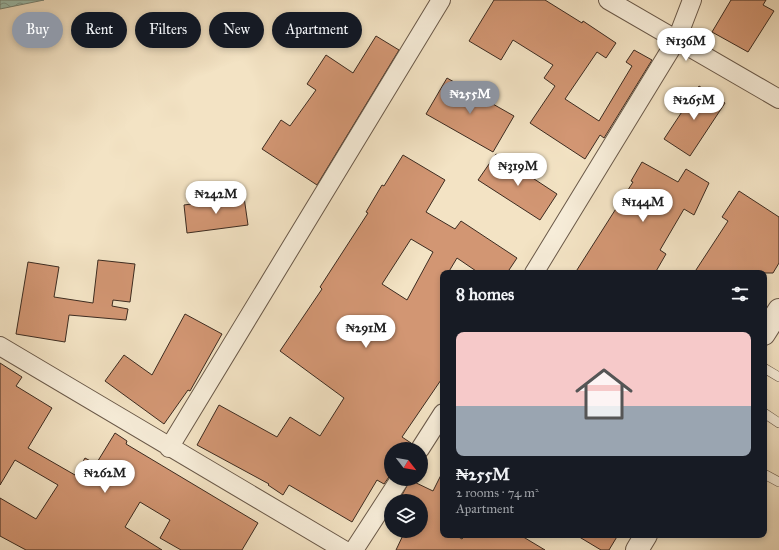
<!DOCTYPE html>
<html lang="en">
<head>
<meta charset="utf-8">
<style>
  body { margin:0; font-family:"IM FELL Great Primer",serif; background:#242831; color:#f1f3f6; height:100vh; display:flex; flex-direction:column; font-size:15px; white-space:nowrap }
  * { box-sizing:border-box; margin:0 }
  p { font-size:13px; color:#9ea1a6 }
  .icon { flex:none; width:22px; height:22px; fill:none; stroke:currentColor; stroke-width:2; stroke-linecap:round; stroke-linejoin:round }
  .map { position:relative; flex:1; overflow:hidden }
  .drawer { position:absolute; left:440px; top:270px; width:327px; height:268px; display:flex; flex-direction:column; background:#171b24; border-radius:8px; box-shadow:0 2px 6px #0003 }
  .drawer>* { flex:none }
  .top-card { position:absolute; left:12px; top:12px; width:368px; height:36px; display:flex; gap:8px }
  .needle { width:26px; rotate:121deg }
  .controls { position:absolute; left:384px; top:442px; display:grid; gap:8px }
  .controls a { display:grid; place-items:center; width:44px; height:44px; border-radius:50%; background:#171b24; box-shadow:0 2px 6px #0003; font-size:20px }
  .price { position:absolute; translate:-50% -34px; padding:0 9px; border-radius:14px; background:#fff; color:#222; font-size:13px; line-height:26px; filter:drop-shadow(0 1px 2px #0008) }
  .price::after { content:''; position:absolute; left:50%; top:24px; width:12px; height:9px; margin-left:-6px; background:inherit; clip-path:polygon(0 0,100% 0,50% 100%) }
  .price.selected { background:#8c9099; color:#fff }
  ul { padding:0; list-style:none }
  li { display:grid; align-content:center; gap:8px; height:212px; padding:0 16px }
  li span { display:grid; place-items:center; height:124px; border-radius:8px; color:#555 }
  li>.icon { margin-inline-start:auto }
  span .icon { width:72px; height:72px; fill:#fffc; stroke-width:1 }
  li b { font-size:17px }
  h2 { display:flex; justify-content:space-between; align-items:center; height:48px; padding:0 16px; font-size:17px }
  .chip { padding:0 14px; border-radius:18px; background:#171b24; box-shadow:0 2px 6px #0003; font-size:14px; line-height:36px }
  .chip.selected { background:#8c9099; color:#fff }
  .map>svg:first-child { display:block }
  .water { fill:url(#water-waves); stroke:#768475 }
  .building { fill:#d29673; stroke:#3c2b20; fill-rule:evenodd }
  .lines { fill:none; stroke-linecap:round; stroke-linejoin:round }
  .service-casing { stroke:#6a5949; stroke-width:10 }
  .minor-casing { stroke:#6a5949; stroke-width:20 }
  .tertiary-casing { stroke:#6a5949; stroke-width:24 }
  .service { stroke:#f7edd9; stroke-width:9 }
  .minor { stroke:#f7edd9; stroke-width:18 }
  .tertiary { stroke:#f7edd9; stroke-width:22 }
</style>
</head>
<body>
<div class="map">
<svg width="779" height="550" viewBox="0 0 779 550">
  <defs>
    <pattern id="water-waves" width="16" height="10" patternUnits="userSpaceOnUse"><rect width="16" height="10" fill="#9dbfae"/><path d="M0 5q4-4 8 0t8 0" fill="none" stroke="#819b8d"/></pattern>
  </defs>
  <rect width="100%" height="100%" fill="#f3e3c4"/>
  <filter id="stains"><feTurbulence type="fractalNoise" baseFrequency=".005" numOctaves="4"/><feColorMatrix values="0 0 0 0 .2 0 0 0 0 .09 0 0 0 0 .02 0 0 0 .5 -.17"/></filter>
  <radialGradient id="worn" r=".72"><stop offset=".6" stop-color="#630" stop-opacity="0"/><stop offset="1" stop-color="#630" stop-opacity=".3"/></radialGradient>
  <path class="water" d="M0,0H44L0,9Z"/>
  <path class="building" d="M494,0H545L582,23L583,21L616,43L606,58L597,52L565,99L599,121L632,66L626,62L634,50L652,60L604,138L600,135L585,159L530,123L555,86L544,78L553,65L513,40L501,60L469,41Z
    M731,0H766L763,5L774,11L748,52L712,32Z
    M376,36L399,50L317,185L262,149L281,120L290,126L316,90L307,84L326,55L353,73Z
    M447,78L514,116L493,152L426,114Z
    M699,86L725,103L690,156L664,139Z
    M496,154L557,194L540,220L478,180Z
    M403,155L445,180L426,212L455,229L461,221L517,258L507,273H479L457,258L448,273H443V377L402,437L411,443L410,449H391V474L384,484L377,480L352,522L289,485L283,495L268,485L269,484L197,445L219,405L277,437L290,417L320,436L344,398L280,351L322,289L320,287L368,213L366,212L382,185L384,186ZM411,239L433,252L407,300L382,284Z
    M642,162L678,182L686,169L709,183L694,215L684,209L660,250L666,254L655,273H575L633,182L631,181Z
    M739,191L779,217V263L773,273H694L728,221L722,217Z
    M244,197L248,225L187,233L184,205Z
    M98,260L135,264L130,302L113,300L112,306L128,309L126,320L69,315L65,342L16,334L28,262L59,267L54,297L93,303Z
    M185,314L222,334L190,391L188,390L164,424L105,381L124,355L152,375Z
    M0,363L22,377L16,386L52,408L28,448L75,475L85,458L96,464L115,433L127,441L126,444L258,523L242,550H181L160,538L170,520L140,502L125,527L162,550H26L0,536V498L36,519L58,485L15,460L0,485Z
    M443,471V535H455L462,539L465,535H520L545,550H396L405,531H421V501H411L402,495L410,480L433,491Z
    M576,535H618L609,550H601Z"/>
  <g class="lines">
    <g class="service-casing">
      <path id="service" d="M764,368L779,377
        M764,413L779,423
        M764,474L779,482"/>
    </g>
    <g class="minor-casing">
      <path id="minor" d="M608,0L779,99
        M534,273L677,39L692,0
        M0,346L344,550
        M169,448L441,0
        M420,449L443,413
        M354,550L400,479"/>
    </g>
    <g class="tertiary-casing">
      <path id="tertiary" d="M764,334L779,310
        M637,550L646,535"/>
    </g>
    <use href="#service" class="service"/>
    <use href="#minor" class="minor"/>
    <use href="#tertiary" class="tertiary"/>
  </g>
  <rect width="100%" height="100%" filter="url(#stains)"/>
  <rect width="100%" height="100%" fill="url(#worn)"/>
</svg>
<div class="controls">
<a><svg class="needle" viewBox="-14 -14 28 28"><path d="M0-13l5 13h-10z" fill="#e53935"/><path d="M0 13l5-13h-10z" fill="#9ea1a6"/></svg></a>
<a><svg class="icon" aria-label="layers" viewBox="0 0 24 24"><path d="M12 4l9 5-9 5-9-5zM3 14l9 5 9-5"/></svg></a>
</div>
<b class="price" style="left:686px;top:62px">₦136M</b>
<b class="price selected" style="left:470px;top:115px">₦255M</b>
<b class="price" style="left:694px;top:121px">₦265M</b>
<b class="price" style="left:518px;top:187px">₦319M</b>
<b class="price" style="left:216px;top:215px">₦242M</b>
<b class="price" style="left:643px;top:223px">₦144M</b>
<b class="price" style="left:366px;top:349px">₦291M</b>
<b class="price" style="left:105px;top:494px">₦262M</b>
<div class="top-card">
<a class="chip selected">Buy</a>
<a class="chip">Rent</a>
<a class="chip">Filters</a>
<a class="chip">New</a>
<a class="chip">Apartment</a>
</div>
<section class="drawer">
<h2>8 homes<svg class="icon" aria-label="filters" viewBox="0 0 24 24"><path d="M4 7h16M4 17h16"/><circle cx="9" cy="7" r="2"/><circle cx="15" cy="17" r="2"/></svg></h2>
<ul>
<li><span style="background:linear-gradient(#f6c9c9 60%,#9aa5b1 0)"><svg class="icon" aria-label="home" viewBox="0 0 24 24"><path d="M3 11l9-7 9 7M6 9v11h12V9"/></svg></span><div><b>₦255M</b><p>2 rooms · 74 m²</p><p>Apartment</p></div></li>
</ul>
</section>
</div>
</body>
</html>
